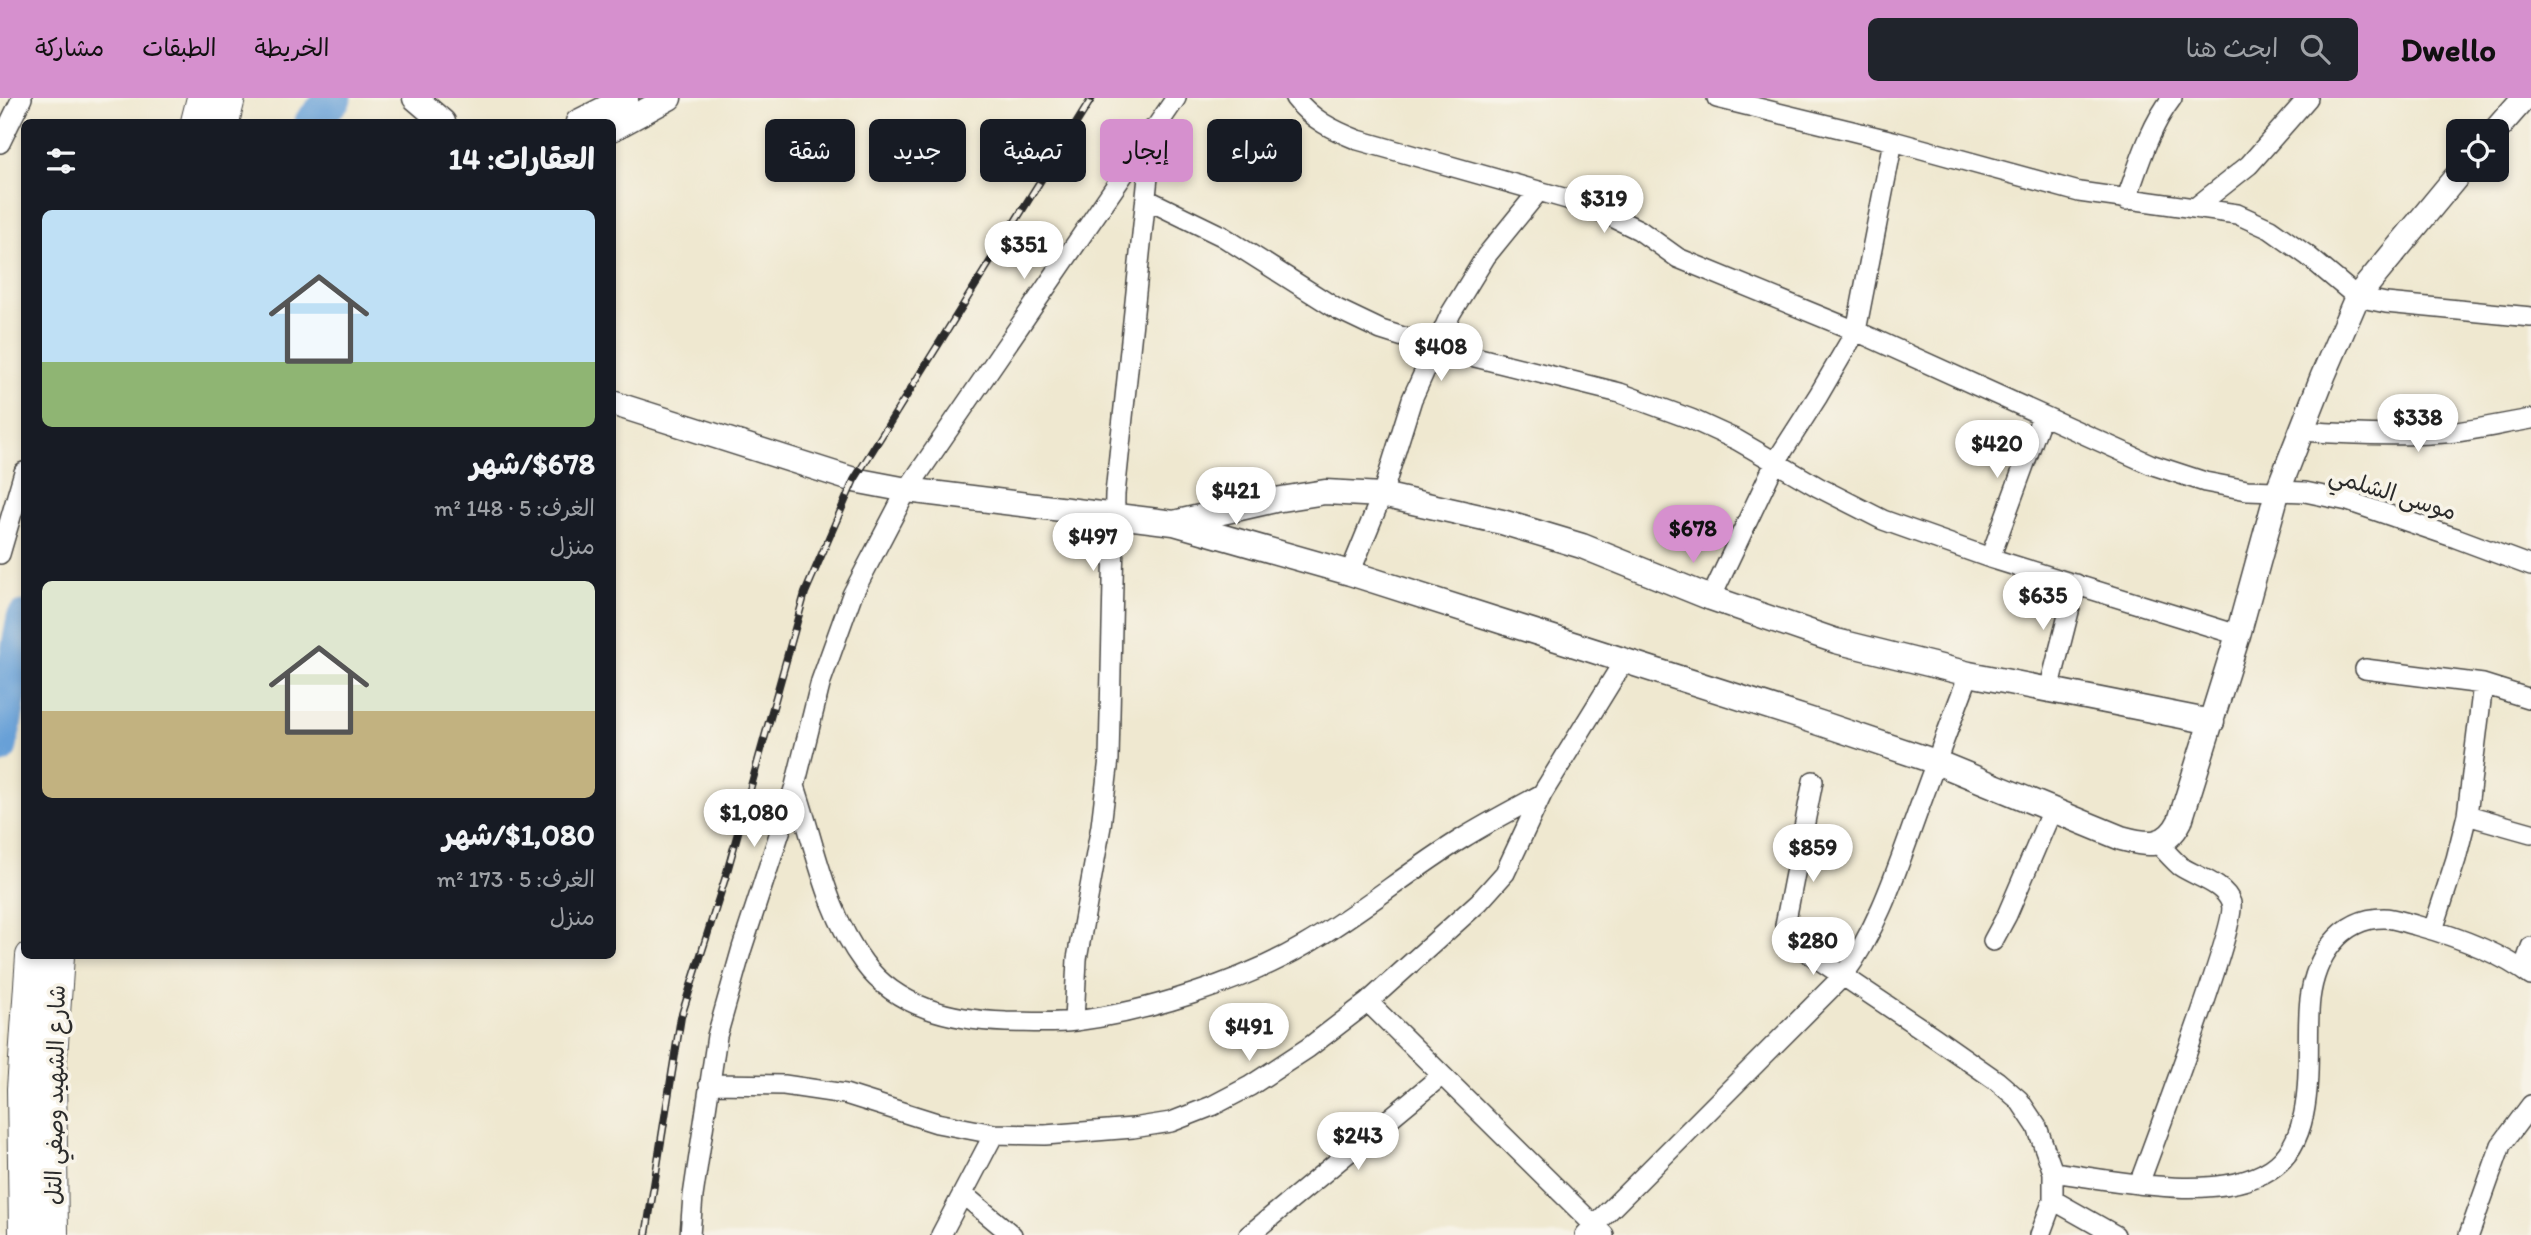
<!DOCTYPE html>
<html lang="ar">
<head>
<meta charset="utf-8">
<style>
  body { margin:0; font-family:Itim,"Playpen Sans Arabic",sans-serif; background:#20242c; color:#f1f3f6; direction:rtl; height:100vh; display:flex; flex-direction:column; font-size:26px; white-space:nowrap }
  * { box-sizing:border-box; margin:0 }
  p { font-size:23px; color:#9ea1a6 }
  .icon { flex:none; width:38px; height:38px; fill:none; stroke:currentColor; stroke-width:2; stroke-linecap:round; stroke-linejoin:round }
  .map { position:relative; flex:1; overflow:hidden; direction:ltr }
  .sheet { position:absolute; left:21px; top:21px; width:595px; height:840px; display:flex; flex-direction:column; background:#171b24; border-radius:10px; box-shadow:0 4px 10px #0003; direction:rtl }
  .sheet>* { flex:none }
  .banner { position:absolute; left:637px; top:21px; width:665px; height:63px; direction:rtl; display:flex; gap:14px }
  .buttons { position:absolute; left:2446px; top:21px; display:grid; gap:14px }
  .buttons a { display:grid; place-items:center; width:63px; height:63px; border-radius:10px; background:#171b24; box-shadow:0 4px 10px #0003; font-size:35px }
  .price { position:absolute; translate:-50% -60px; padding:0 16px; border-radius:24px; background:#fff; color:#222; font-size:23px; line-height:46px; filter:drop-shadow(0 2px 4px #0008) }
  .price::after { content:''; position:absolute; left:50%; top:42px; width:21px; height:16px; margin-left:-10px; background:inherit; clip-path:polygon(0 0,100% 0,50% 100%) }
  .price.selected { background:#d690ce; color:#111 }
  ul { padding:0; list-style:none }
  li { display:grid; align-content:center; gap:14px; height:371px; padding:0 21px }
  li span { display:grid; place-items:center; height:217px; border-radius:10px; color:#555 }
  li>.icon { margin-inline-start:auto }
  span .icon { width:126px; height:126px; fill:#fffc; stroke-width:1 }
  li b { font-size:30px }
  h2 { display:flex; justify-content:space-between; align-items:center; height:84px; padding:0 21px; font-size:30px }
  .pill { padding:0 24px; border-radius:10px; background:#171b24; box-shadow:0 4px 10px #0003; font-size:24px; line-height:63px }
  .pill.selected { background:#d690ce; color:#111 }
  header { display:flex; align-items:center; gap:42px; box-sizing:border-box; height:98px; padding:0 35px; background:#d690ce; color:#111 }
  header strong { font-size:33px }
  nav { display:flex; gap:38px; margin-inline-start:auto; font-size:24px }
  .search { width:490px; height:63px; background:#20242c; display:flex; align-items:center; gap:18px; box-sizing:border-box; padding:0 24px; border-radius:10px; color:#9ea1a6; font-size:26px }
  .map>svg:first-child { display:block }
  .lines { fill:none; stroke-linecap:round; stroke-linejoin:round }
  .river { stroke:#68a0d7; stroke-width:35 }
  .minor-casing { stroke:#484744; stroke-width:22 }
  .tertiary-casing { stroke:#484744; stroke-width:27 }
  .primary-casing { stroke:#484744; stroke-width:32 }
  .minor { stroke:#fff; stroke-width:19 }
  .tertiary { stroke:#fff; stroke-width:24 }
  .primary { stroke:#fff; stroke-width:30 }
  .rail-casing { stroke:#2b2b2b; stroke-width:8 }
  .rail { stroke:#f7f3e8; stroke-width:5; stroke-dasharray:16; stroke-linecap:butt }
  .labels { text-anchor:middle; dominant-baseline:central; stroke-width:7; stroke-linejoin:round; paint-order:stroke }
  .street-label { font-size:23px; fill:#2b2b2b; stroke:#f7f3e8 }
</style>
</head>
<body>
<header>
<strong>Dwello</strong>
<div class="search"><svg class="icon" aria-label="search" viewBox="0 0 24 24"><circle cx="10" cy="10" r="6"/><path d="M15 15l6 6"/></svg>ابحث هنا</div>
<nav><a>الخريطة</a><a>الطبقات</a><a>مشاركة</a></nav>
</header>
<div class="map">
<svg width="2531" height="1137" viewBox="0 0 2531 1137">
  <rect width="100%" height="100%" fill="#f7f3e8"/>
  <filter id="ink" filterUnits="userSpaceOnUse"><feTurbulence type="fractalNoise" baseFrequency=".0143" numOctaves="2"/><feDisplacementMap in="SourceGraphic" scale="14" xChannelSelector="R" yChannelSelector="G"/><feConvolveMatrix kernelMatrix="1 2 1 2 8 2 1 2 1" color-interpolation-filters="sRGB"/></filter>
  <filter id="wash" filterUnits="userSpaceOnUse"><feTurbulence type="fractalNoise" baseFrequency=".00686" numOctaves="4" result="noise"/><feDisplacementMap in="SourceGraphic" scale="28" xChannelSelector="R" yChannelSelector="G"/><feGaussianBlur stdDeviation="1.57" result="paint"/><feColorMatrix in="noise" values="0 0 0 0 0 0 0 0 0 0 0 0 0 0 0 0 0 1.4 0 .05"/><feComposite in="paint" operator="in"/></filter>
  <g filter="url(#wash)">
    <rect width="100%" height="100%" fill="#efe8d0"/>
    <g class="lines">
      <path class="river" d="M312,24L334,0
        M0,648L24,520"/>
    </g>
  </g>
  <g filter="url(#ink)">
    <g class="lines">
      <g class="minor-casing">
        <path id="minor" d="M1295,0C1312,22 1333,32 1358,42L1567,101L1602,114L1639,132L1678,160L1856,233L2150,366L2205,384L2247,392L2305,394L2348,403L2456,440L2531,468
          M1717,0L1893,43L2079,94L2237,116L2270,131L2308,158L2357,199L2386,205L2531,219
          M0,45L22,0
          M1146,101L1222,138L1337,211L1381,232L1435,249L1620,295L1691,321L1737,342L1818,389L1883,422L1990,460L2238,537
          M2126,102C2139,67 2149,30 2172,0
          M2196,109L2249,67L2308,0
          M2303,333C2354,337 2404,339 2456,334C2481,331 2506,325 2531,321
          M0,456L24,374
          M1990,460L2042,318
          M1350,475L1382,397L1412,301L1451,215L1486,158L1538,94
          M1711,500L1775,365L1818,298L1856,233L1893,43
          M2365,571L2483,586L2531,601
          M2049,592L2076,486
          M1813,683L1785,827L1790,840L1800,849L1934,939L1997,983L2019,1002L2037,1029L2053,1074V1102L2040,1137
          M795,688C815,747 826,815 864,865C897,910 953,922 1006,924C1028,924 1052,926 1075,923C1147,914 1242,884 1305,847C1360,815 1409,773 1463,740C1489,724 1516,710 1542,696
          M2467,717L2531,735
          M2433,832L2456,761L2467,717L2483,586
          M1993,843L2007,817L2052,712
          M2523,872L2531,849
          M1368,904L1604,1137
          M1074,923L1077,861L1101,728L1109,661L1115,396L1153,31
          M709,986L784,987L845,996L937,1025L994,1036L1045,1037L1133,1030L1171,1024L1212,1008L1250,988L1308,950L1368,904L1479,804L1505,775L1542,696L1624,563
          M2053,1074C2114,1082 2217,1106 2271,1071C2321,1038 2304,951 2310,901C2315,861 2339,820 2384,820C2394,820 2406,825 2415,827C2455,838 2498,853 2531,878
          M2139,1086C2152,1050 2238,824 2231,805C2224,785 2196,779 2180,768C2172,761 2165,753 2158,745
          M964,1097L1012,1137
          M2053,1102L2115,1137
          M690,1137L693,1098L717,938L742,850L795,688L821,583L852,497L907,392L1176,0
          M941,1137L994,1036
          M1249,1137L1441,978
          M1585,1137L1843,878C1876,833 1894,780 1913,727C1931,677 1950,626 1969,576
          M2469,1137L2501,1047L2531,1007"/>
      </g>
      <g class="tertiary-casing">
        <path id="tertiary" d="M415,0L443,24
          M578,24L626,0
          M612,31L669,0
          M2495,33L2524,0
          M612,305L854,382L907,392L1174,425L1350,475L1820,625L1936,664L2121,740C2147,747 2166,751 2180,723L2238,537L2277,395L2323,278L2357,199L2462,72
          M1178,424L1275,402L1325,394L1382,397L1502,424L1582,448L1711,500L1836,543L1969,576L2212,624"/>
      </g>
      <g class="primary-casing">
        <path id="primary" d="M196,24L202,0
          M224,24L230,0
          M24,1137L22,991L31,858
          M53,1137L51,974L59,858"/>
      </g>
      <use href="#minor" class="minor"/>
      <use href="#tertiary" class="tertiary"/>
      <use href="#primary" class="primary"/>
      <g class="rail-casing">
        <path id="rail" d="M646,1137L681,919L725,781L805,495L854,382L1092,0"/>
      </g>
      <use href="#rail" class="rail"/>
    </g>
  </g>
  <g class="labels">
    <g class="street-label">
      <text transform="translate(2393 395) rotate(17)">موسى الشلمي</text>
      <text transform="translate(55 997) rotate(-89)">شارع الشهيد وصفي التل</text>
    </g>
  </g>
</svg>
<div class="buttons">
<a><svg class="icon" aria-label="locate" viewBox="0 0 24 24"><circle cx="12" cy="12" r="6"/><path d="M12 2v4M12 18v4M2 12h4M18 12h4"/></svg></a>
</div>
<b class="price" style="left:1604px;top:137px">$319</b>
<b class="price" style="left:1024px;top:183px">$351</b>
<b class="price" style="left:1441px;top:285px">$408</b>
<b class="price" style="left:2418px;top:356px">$338</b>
<b class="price" style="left:1997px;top:382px">$420</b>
<b class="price" style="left:1236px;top:429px">$421</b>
<b class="price selected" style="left:1693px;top:467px">$678</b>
<b class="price" style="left:1093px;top:475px">$497</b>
<b class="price" style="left:2043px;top:534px">$635</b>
<b class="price" style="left:754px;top:751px">$1,080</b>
<b class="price" style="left:1813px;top:786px">$859</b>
<b class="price" style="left:1813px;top:879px">$280</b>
<b class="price" style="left:1249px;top:965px">$491</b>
<b class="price" style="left:1358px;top:1074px">$243</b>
<div class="banner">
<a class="pill">شراء</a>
<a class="pill selected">إيجار</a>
<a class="pill">تصفية</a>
<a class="pill">جديد</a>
<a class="pill">شقة</a>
</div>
<section class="sheet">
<h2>العقارات: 14<svg class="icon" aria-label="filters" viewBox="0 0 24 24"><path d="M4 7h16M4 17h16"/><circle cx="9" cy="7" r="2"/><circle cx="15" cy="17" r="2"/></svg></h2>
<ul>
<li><span style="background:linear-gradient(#bfe0f5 70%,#8fb573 0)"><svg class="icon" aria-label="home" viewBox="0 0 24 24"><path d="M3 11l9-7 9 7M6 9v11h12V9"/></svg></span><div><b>$678/شهر</b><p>الغرف: 5 · 148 m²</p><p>منزل</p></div></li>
<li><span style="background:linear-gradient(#dfe7d0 60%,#c2b280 0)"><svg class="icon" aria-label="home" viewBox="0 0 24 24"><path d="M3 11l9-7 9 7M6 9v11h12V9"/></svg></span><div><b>$1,080/شهر</b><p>الغرف: 5 · 173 m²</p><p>منزل</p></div></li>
</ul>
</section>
</div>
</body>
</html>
